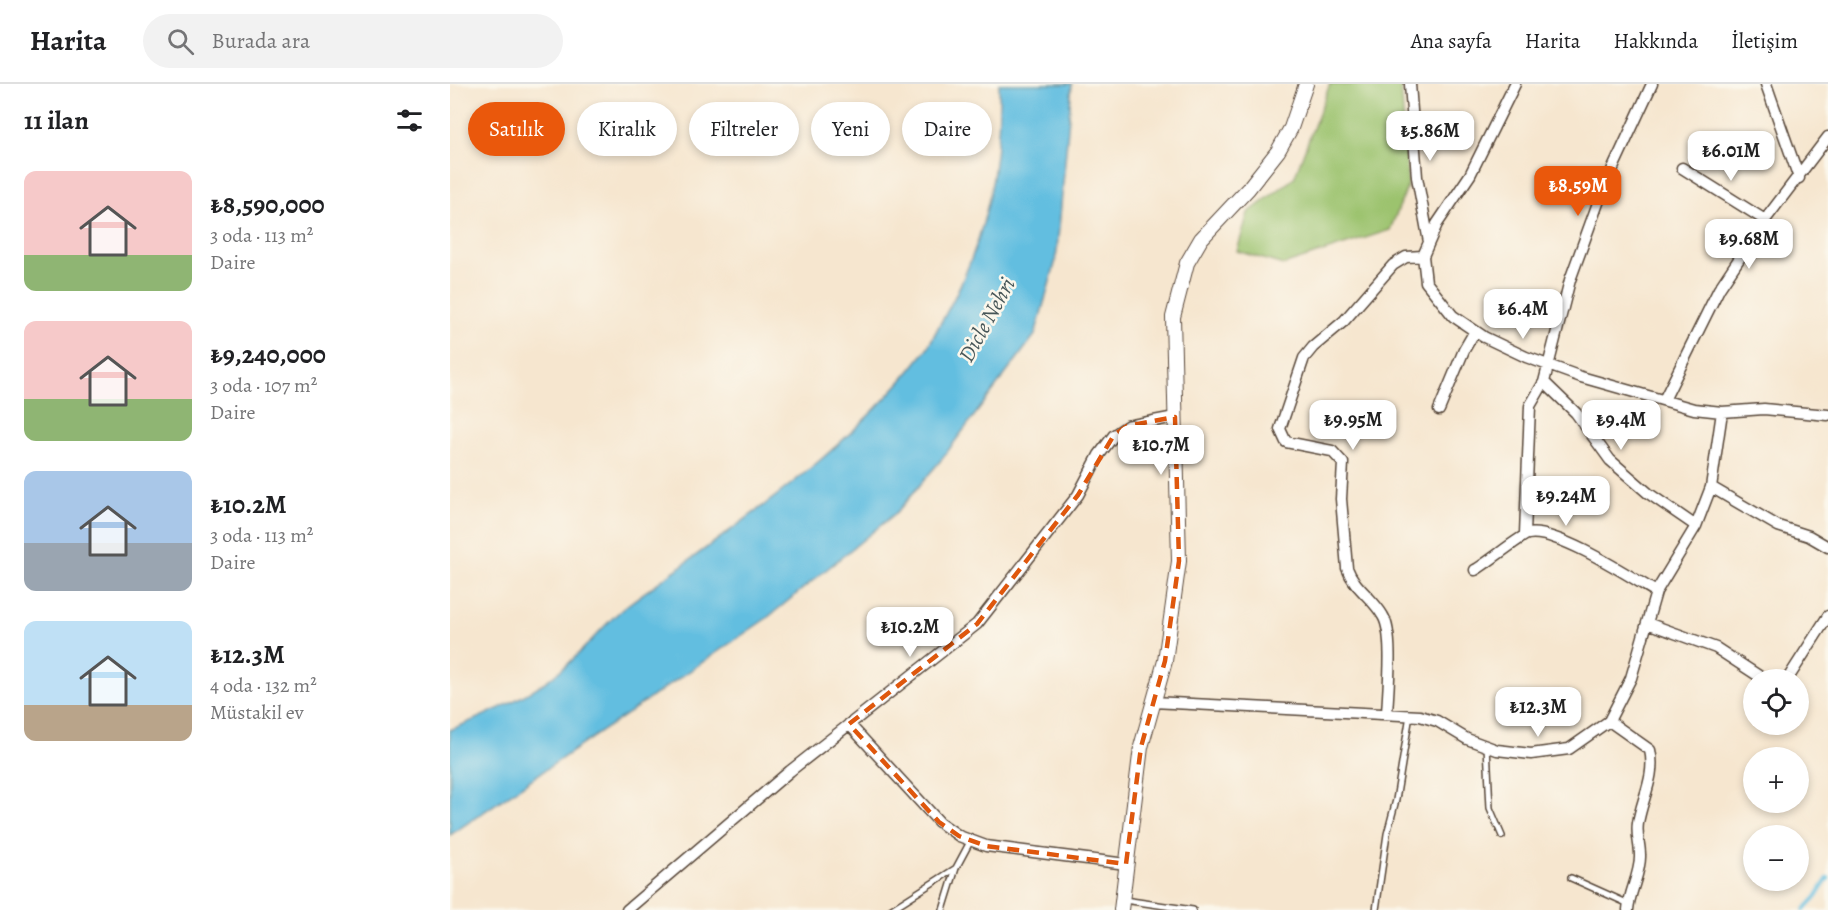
<!DOCTYPE html>
<html lang="tr">
<head>
<meta charset="utf-8">
<style>
  body { margin:0; font-family:Alegreya,serif; background:#f2f2f2; color:#202124; height:100vh; display:flex; flex-direction:column; font-size:22px; white-space:nowrap }
  * { box-sizing:border-box; margin:0 }
  p { font-size:20px; color:#757577 }
  .icon { flex:none; width:33px; height:33px; fill:none; stroke:currentColor; stroke-width:2; stroke-linecap:round; stroke-linejoin:round }
  .map { position:relative; flex:1; overflow:hidden }
  .drawer { display:flex; flex-direction:column; background:#fff; width:450px }
  .drawer>* { flex:none }
  .hud { position:absolute; left:18px; top:18px; width:570px; height:54px; display:flex; gap:12px }
  .tools { position:absolute; left:1293px; top:585px; display:grid; gap:12px }
  .tools a { display:grid; place-items:center; width:66px; height:66px; border-radius:50%; background:#fff; box-shadow:0 3px 9px #0003; font-size:30px }
  .price { position:absolute; translate:-50% -51px; padding:0 14px; border-radius:12px; background:#fff; color:#222; font-size:20px; line-height:39px; filter:drop-shadow(0 2px 3px #0008) }
  .price::after { content:''; position:absolute; left:50%; top:36px; width:18px; height:14px; margin-left:-9px; background:inherit; clip-path:polygon(0 0,100% 0,50% 100%) }
  .price.current { background:#ea580c; color:#fff }
  ul { padding:0; list-style:none }
  li { display:flex; align-items:center; gap:18px; height:150px; padding:0 24px }
  li span { display:grid; place-items:center; flex:none; width:168px; height:120px; border-radius:12px; color:#555 }
  li>.icon { margin-inline-start:auto }
  span .icon { width:72px; height:72px; fill:#fffc; stroke-width:1 }
  li b { font-size:26px }
  h2 { display:flex; justify-content:space-between; align-items:center; height:72px; padding:0 24px; font-size:26px }
  .tag { padding:0 21px; border-radius:27px; background:#fff; box-shadow:0 3px 9px #0003; font-size:21px; line-height:54px }
  .tag.current { background:#ea580c; color:#fff }
  header { display:flex; align-items:center; gap:36px; box-sizing:border-box; height:84px; padding:0 30px; background:#fff; border-bottom:2px solid #e0e0e0 }
  header strong { font-size:28px }
  nav { display:flex; gap:33px; margin-inline-start:auto; font-size:21px }
  .search { width:420px; height:54px; background:#f2f2f2; display:flex; align-items:center; gap:15px; box-sizing:border-box; padding:0 21px; border-radius:33px; color:#757577; font-size:22px }
  main { display:flex; flex:1; min-height:0 }
  .map>svg:first-child { display:block }
  .green { fill:#9cc36e; stroke:#6c7646; stroke-width:1.5 }
  .water { fill:#62bee0; stroke:#4e747f; stroke-width:1.5 }
  .lines { fill:none; stroke-linecap:round; stroke-linejoin:round }
  .stream { stroke:#62bee0; stroke-width:4 }
  .service-casing { stroke:#574639; stroke-width:8 }
  .minor-casing { stroke:#574639; stroke-width:13 }
  .tertiary-casing { stroke:#574639; stroke-width:16 }
  .service { stroke:#fff; stroke-width:5 }
  .minor { stroke:#fff; stroke-width:10 }
  .tertiary { stroke:#fff; stroke-width:14 }
  .marked { fill:none; stroke:#df570d; stroke-width:4.5; stroke-dasharray:12 8; stroke-linejoin:round }
  .labels { text-anchor:middle; dominant-baseline:central; stroke-width:5; stroke-linejoin:round; paint-order:stroke }
  .water-label { font-size:22px; font-style:italic; fill:#475658; stroke:#fbf7ec }
</style>
</head>
<body>
<header>
<strong>Harita</strong>
<div class="search"><svg class="icon" aria-label="search" viewBox="0 0 24 24"><circle cx="10" cy="10" r="6"/><path d="M15 15l6 6"/></svg>Burada ara</div>
<nav><a>Ana sayfa</a><a>Harita</a><a>Hakkında</a><a>İletişim</a></nav>
</header>
<main>
<section class="drawer">
<h2>11 ilan<svg class="icon" aria-label="filters" viewBox="0 0 24 24"><path d="M4 7h16M4 17h16"/><circle cx="9" cy="7" r="2"/><circle cx="15" cy="17" r="2"/></svg></h2>
<ul>
<li><span style="background:linear-gradient(#f6c9c9 70%,#8fb573 0)"><svg class="icon" aria-label="home" viewBox="0 0 24 24"><path d="M3 11l9-7 9 7M6 9v11h12V9"/></svg></span><div><b>₺8,590,000</b><p>3 oda · 113 m²</p><p>Daire</p></div></li>
<li><span style="background:linear-gradient(#f6c9c9 65%,#8fb573 0)"><svg class="icon" aria-label="home" viewBox="0 0 24 24"><path d="M3 11l9-7 9 7M6 9v11h12V9"/></svg></span><div><b>₺9,240,000</b><p>3 oda · 107 m²</p><p>Daire</p></div></li>
<li><span style="background:linear-gradient(#a9c7e8 60%,#9aa5b1 0)"><svg class="icon" aria-label="home" viewBox="0 0 24 24"><path d="M3 11l9-7 9 7M6 9v11h12V9"/></svg></span><div><b>₺10.2M</b><p>3 oda · 113 m²</p><p>Daire</p></div></li>
<li><span style="background:linear-gradient(#bfe0f5 70%,#b9a48a 0)"><svg class="icon" aria-label="home" viewBox="0 0 24 24"><path d="M3 11l9-7 9 7M6 9v11h12V9"/></svg></span><div><b>₺12.3M</b><p>4 oda · 132 m²</p><p>Müstakil ev</p></div></li>
</ul>
</section>
<div class="map">
<svg width="1378" height="826" viewBox="0 0 1378 826">
  <rect width="100%" height="100%" fill="#fbf7ec"/>
  <filter id="ink" filterUnits="userSpaceOnUse"><feTurbulence type="fractalNoise" baseFrequency=".0167" numOctaves="2"/><feDisplacementMap in="SourceGraphic" scale="12" xChannelSelector="R" yChannelSelector="G"/><feConvolveMatrix kernelMatrix="1 2 1 2 8 2 1 2 1" color-interpolation-filters="sRGB"/></filter>
  <filter id="wash" filterUnits="userSpaceOnUse"><feTurbulence type="fractalNoise" baseFrequency=".008" numOctaves="4" result="noise"/><feDisplacementMap in="SourceGraphic" scale="24" xChannelSelector="R" yChannelSelector="G"/><feGaussianBlur stdDeviation="1.35" result="paint"/><feColorMatrix in="noise" values="0 0 0 0 0 0 0 0 0 0 0 0 0 0 0 0 0 1.4 0 .05"/><feComposite in="paint" operator="in"/></filter>
  <g filter="url(#wash)">
    <rect width="100%" height="100%" fill="#f6e6cf"/>
    <path class="green" d="M880,0H951L958,101L940,146L833,181L787,167L798,129L844,94Z"/>
    <path class="water" d="M549,0H622L606,176L585,251L491,376L447,428L317,534L0,751V646C43,628 83,611 118,580C140,560 156,537 180,519C280,446 397,370 473,270C481,260 486,246 493,235C535,161 551,85 549,0Z"/>
    <g class="lines">
      <path class="stream" d="M1354,826L1366,813L1378,794"/>
    </g>
  </g>
  <g filter="url(#ink)">
    <g class="lines">
      <g class="service-casing">
        <path id="service" d="M1037,662L1040,724L1052,752
          M1121,794L1179,820
          M674,816L743,826
          M440,826L506,784
          M493,826L506,784L521,756
          M926,826L937,750L946,716L960,631"/>
      </g>
      <g class="minor-casing">
        <path id="minor" d="M960,0L967,93L979,158
          M1065,0L1020,91L987,140L973,172L976,198L1003,232L1034,253L1076,273L1131,293L1244,325L1272,328L1314,325L1378,331
          M1202,0L1152,108L1120,196L1094,298L1126,329L1160,376L1198,409L1246,442
          M1316,0L1349,94
          M1232,84L1315,136
          M1214,316L1269,205L1315,136L1378,53
          M989,326L1014,266L1025,247
          M1261,403L1328,442L1359,452L1378,463
          M1075,450L1080,322L1094,298
          M1025,486C1036,480 1072,451 1078,450C1106,444 1181,493 1206,508
          M1197,539L1266,564L1315,596
          M1337,596L1378,532
          M703,618L970,632L987,637L1017,655L1047,666L1081,670L1119,665L1159,637L1181,594L1206,508L1246,442L1261,403L1272,328
          M937,630C938,607 944,550 933,532C923,514 904,504 897,484L891,415L893,379L882,367L836,358L830,345L854,274L863,263L894,237L943,181L956,173L973,172
          M1159,637L1200,666C1206,692 1192,714 1188,739C1186,751 1190,760 1190,771C1191,789 1179,808 1178,826
          M399,640L489,738L509,752L536,762L676,780
          M177,826L340,687L527,540L628,411L649,371L664,351L677,342L725,333"/>
      </g>
      <g class="tertiary-casing">
        <path id="tertiary" d="M671,826L691,663L715,577L729,477L723,233L737,179L751,155L798,105L828,67L841,44L856,0"/>
      </g>
      <use href="#service" class="service"/>
      <use href="#minor" class="minor"/>
      <use href="#tertiary" class="tertiary"/>
    </g>
  </g>
  <path class="marked" d="M725,333L729,477L715,577L691,663L676,780L536,762L509,752L489,738L399,640L527,540L628,411L664,351L677,342Z"/>
  <g class="labels">
    <g class="water-label">
      <text transform="translate(537 236) rotate(-61)">Dicle Nehri</text>
    </g>
  </g>
</svg>
<div class="tools">
<a><svg class="icon" aria-label="locate" viewBox="0 0 24 24"><circle cx="12" cy="12" r="6"/><path d="M12 2v4M12 18v4M2 12h4M18 12h4"/></svg></a>
<a>+</a>
<a>−</a>
</div>
<b class="price" style="left:980px;top:78px">₺5.86M</b>
<b class="price" style="left:1281px;top:98px">₺6.01M</b>
<b class="price current" style="left:1128px;top:133px">₺8.59M</b>
<b class="price" style="left:1299px;top:186px">₺9.68M</b>
<b class="price" style="left:1073px;top:256px">₺6.4M</b>
<b class="price" style="left:903px;top:367px">₺9.95M</b>
<b class="price" style="left:1171px;top:367px">₺9.4M</b>
<b class="price" style="left:711px;top:392px">₺10.7M</b>
<b class="price" style="left:1116px;top:443px">₺9.24M</b>
<b class="price" style="left:460px;top:574px">₺10.2M</b>
<b class="price" style="left:1088px;top:654px">₺12.3M</b>
<div class="hud">
<a class="tag current">Satılık</a>
<a class="tag">Kiralık</a>
<a class="tag">Filtreler</a>
<a class="tag">Yeni</a>
<a class="tag">Daire</a>
</div>
</div>
</main>
</body>
</html>
